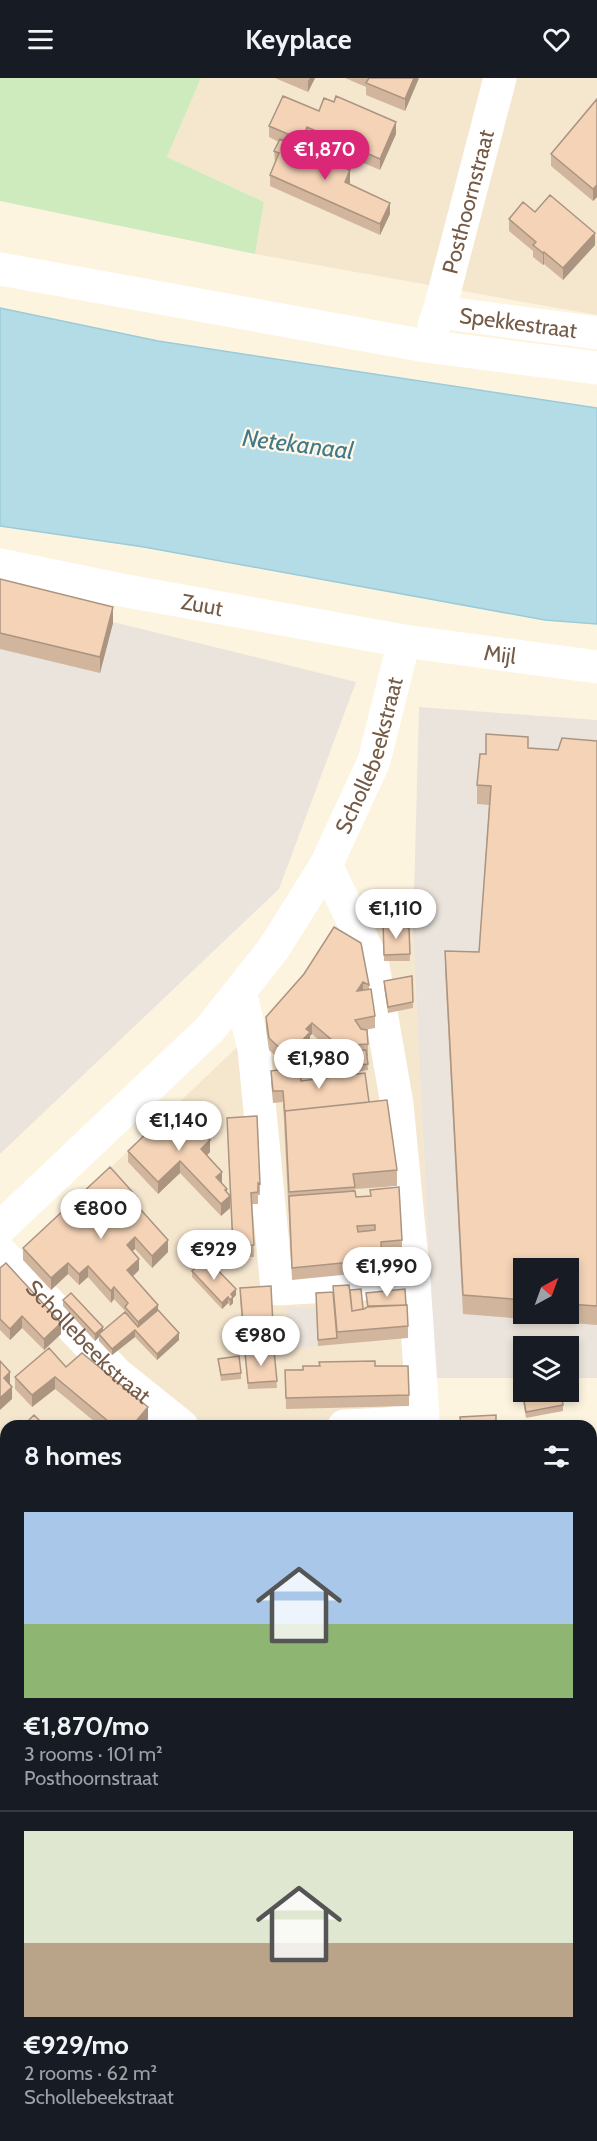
<!DOCTYPE html>
<html lang="en">
<head>
<meta charset="utf-8">
<style>
  body { margin:0; font-family:Cabin,sans-serif; background:#242831; color:#f1f3f6; height:100vh; display:flex; flex-direction:column; font-size:22px; white-space:nowrap }
  * { box-sizing:border-box; margin:0 }
  p { font-size:20px; color:#9ea1a6 }
  .icon { flex:none; width:33px; height:33px; fill:none; stroke:currentColor; stroke-width:2; stroke-linecap:round; stroke-linejoin:round }
  .map { position:relative; flex:1; overflow:hidden }
  .side { position:absolute; left:0px; top:1342px; width:597px; height:722px; display:flex; flex-direction:column; background:#171b24; border-radius:18px 18px 0 0; box-shadow:0 3px 9px #0003 }
  .side>* { flex:none }
  .needle { width:39px; rotate:41deg }
  .controls { position:absolute; left:513px; top:1180px; display:grid; gap:12px }
  .controls a { display:grid; place-items:center; width:66px; height:66px; border-radius:0px; background:#171b24; box-shadow:0 3px 9px #0003; font-size:30px }
  .price { position:absolute; translate:-50% -51px; padding:0 14px; border-radius:21px; background:#fff; color:#222; font-size:20px; line-height:39px; filter:drop-shadow(0 2px 3px #0008) }
  .price::after { content:''; position:absolute; left:50%; top:36px; width:18px; height:14px; margin-left:-9px; background:inherit; clip-path:polygon(0 0,100% 0,50% 100%) }
  .price.active { background:#db2777; color:#fff }
  ul { padding:0; list-style:none }
  li { display:grid; align-content:center; gap:12px; height:318px; padding:0 24px }
  li+li { border-top:2px solid #363941 }
  li span { display:grid; place-items:center; height:186px; border-radius:0px; color:#555 }
  li>.icon { margin-inline-start:auto }
  span .icon { width:108px; height:108px; fill:#fffc; stroke-width:1 }
  li b { font-size:26px }
  h2 { display:flex; justify-content:space-between; align-items:center; height:72px; padding:0 24px; font-size:26px }
  header { display:flex; justify-content:space-between; align-items:center; height:78px; padding:0 24px; background:#171b24; font-size:27px; font-weight:800 }
  .map>svg:first-child { display:block }
  .residential { fill:#f5e6ce }
  .industrial { fill:#ebe4dc; fill-rule:evenodd }
  .green { fill:#ceebbe }
  .water { fill:#b4dce7; stroke:#9acbd9; stroke-width:1.5 }
  .lines { fill:none; stroke-linecap:round; stroke-linejoin:round }
  .minor { stroke:#fff; stroke-width:33 }
  .wall { fill:#d2b59d; fill-rule:evenodd }
  .shaded-wall { fill:#ab9480 }
  .building { fill:#f4d3b7; stroke:#ab9480; stroke-width:1.5; fill-rule:evenodd }
  .labels { text-anchor:middle; dominant-baseline:central; stroke-width:4.5; stroke-linejoin:round; paint-order:stroke }
  .street-label { font-size:22px; fill:#755a46; stroke:#fff7e7 }
  .water-label { font-size:24px; font-style:italic; fill:#3f798a; stroke:#fff7e7 }
</style>
</head>
<body>
<header><svg class="icon" aria-label="menu" viewBox="0 0 24 24"><path d="M4 6h16M4 12h16M4 18h16"/></svg>Keyplace<svg class="icon" aria-label="heart" viewBox="0 0 24 24"><path d="M12 20l-8-8c-3-5 5-10 8-4 3-6 11-1 8 4z"/></svg></header>
<div class="map">
<svg width="597" height="2063" viewBox="0 0 597 2063">
  <rect width="100%" height="100%" fill="#fdf4e0"/>
  <path class="residential" d="M201,0H597V237L255,176L264,124L167,79Z
    M348,835L413,855L435,1300L415,1348H6V1714L0,1719V1195L275,933Z
    M0,1922L6,1927V2058L0,2063Z"/>
  <path class="industrial" d="M0,516L356,604L279,811L0,1076Z
    M419,629L597,642V1300H569L568,1269H524L523,1300H435L413,855ZM524,1191H568V1236H524Z
    M316,1229L318,1268L289,1270L286,1230Z"/>
  <path class="green" d="M0,0H201L167,79L264,124L255,176L0,123Z
    M597,1829V2063H286L268,2058H591V1848Z
    M0,1922L6,1927V1990L2,2000L0,1998Z"/>
  <path class="water" d="M0,230L158,263L597,330V546L545,542L144,469L0,448Z"/>
  <g class="lines">
    <g class="minor">
      <path d="M0,191L426,268L597,290"/>
      <path id="s1" d="M439,234L597,255"/>
      <path id="s2" d="M434,247L439,234L500,0"/>
      <path id="s3" d="M0,487L121,512L404,563L597,589"/>
      <path d="M326,787L372,882L397,1026L414,1203L423,1339L387,1346L344,1348"/>
      <path d="M240,913L254,971L277,1211L414,1203"/>
      <path id="s4" d="M0,1150L210,951L274,870L326,787L374,683L404,563"/>
      <path id="s5" d="M0,1174L116,1295L182,1348"/>
    </g>
  </g>
  <path class="wall" d="M275,0H315L308,14Z
    M345,0H419L405,33L366,17V9Z
    M597,21V119L593,123L551,88V76Z
    M319,33L396,56L380,92L307,61L303,71L350,104V106L390,136L380,157L270,108V97L275,85L274,73L279,64L269,59V48Z
    M535,134L595,167L563,202L544,186L543,187L533,179V173L509,153V141Z
    M0,501L113,545L100,595L0,571Z
    M597,663V1247L463,1236L445,892V873L479,874L489,727L477,726V707L528,670L558,672ZM524,1191H568V1236H524Z
    M383,844L409,850L410,883H384Z
    M334,849L369,907V911L375,938V950L365,952L368,966V978H367L368,992L345,995L344,980H339L312,956L310,958V966L288,990L269,972L266,951V939L304,896Z
    M412,898L413,930L388,935L384,909V903Z
    M271,993L301,1003L369,1024L397,1092V1108L355,1111L356,1119L370,1118V1112L402,1162V1174L382,1176V1193L292,1202L283,1024L273,1025L271,1004Z
    M227,1040L260,1106V1117H258V1126H252L254,1179H233Z
    M128,1073L210,1074L207,1077L227,1115L230,1130L221,1138L180,1095L158,1116L128,1084Z
    M137,1127L168,1174L152,1190L135,1171L132,1173L139,1192L133,1198L179,1262L157,1282L135,1259L112,1277L99,1263V1259L95,1263L63,1228V1222L103,1253L125,1234V1233L114,1221L111,1225L88,1199L79,1207L68,1196L51,1212L23,1182V1170Z
    M0,1190L61,1256L44,1272L22,1250L10,1262L0,1252Z
    M192,1193L236,1217L233,1220V1225L230,1228L228,1225L222,1231L192,1199Z
    M271,1208L277,1310L248,1311L240,1222V1210Z
    M333,1208L350,1212L363,1231L367,1229L366,1215L408,1248V1260L318,1268L316,1215L333,1214Z
    M218,1281L241,1295V1301L221,1303Z
    M375,1288L409,1317V1328L286,1331L285,1292Z
    M66,1289L148,1341L142,1348H100L55,1311L32,1329L15,1311V1299Z
    M523,1317L563,1327V1333L526,1340L523,1323Z"/>
  <path class="shaded-wall" d="M310,0H315L308,14V3Z
    M414,0H419L405,33V21Z
    M396,44V56L380,92V81Z
    M307,49V61L302,73V62Z
    M350,92V104L345,116V104Z
    M597,107V119L593,123V111Z
    M390,125V136L380,157V146Z
    M595,155V167L563,202V190Z
    M544,174V186L543,187V175Z
    M113,529V545L100,595V579Z
    M363,904V915L357,913Z
    M312,945V956L310,958V966L288,990V978L306,951Z
    M210,1062V1074L201,1083V1071Z
    M180,1083V1095L158,1116V1104Z
    M222,1094V1106L216,1099Z
    M227,1111V1120L230,1118V1130L221,1138V1126L225,1112Z
    M137,1119V1131L133,1123Z
    M135,1159V1171L127,1178V1167Z
    M168,1162V1174L152,1190V1178Z
    M139,1181V1192L127,1204V1192Z
    M68,1185V1196L51,1212V1200Z
    M88,1188V1199L79,1207V1196Z
    M114,1209V1221L111,1225V1213Z
    M236,1211V1217L233,1220V1225L230,1228L231,1216Z
    M228,1219V1225L222,1231V1225Z
    M158,1227V1239L138,1255V1244Z
    M22,1238V1250L10,1262V1251Z
    M61,1245V1256L44,1272V1261Z
    M103,1249V1255L99,1256V1259L95,1263V1256Z
    M135,1252V1259L112,1277V1271Z
    M179,1255V1262L157,1282V1276Z
    M10,1294V1306L4,1312V1300Z
    M55,1299V1311L32,1329V1317Z
    M12,1309V1321L0,1332V1320Z
    M148,1329V1341L142,1348H132Z
    M81,2058H93L89,2063H78Z"/>
  <path class="building" d="M369,0H414L405,21L366,5Z
    M283,18L319,33L324,20L334,24L336,18L396,44L380,81L307,49L302,62L269,48Z
    M597,21V107L593,111L551,76Z
    M280,61L350,92L345,104L390,125L380,146L270,97L279,75L274,73Z
    M550,117L595,155L563,190L544,174L543,175L533,167L536,164L509,141L523,124L535,134Z
    M0,501L113,529L100,579L0,555Z
    M486,656L528,659V670L558,672L562,660L597,663V1228L568,1226V1191H524V1222L463,1217L445,873L479,874L491,708L477,707L480,676H486Z
    M383,844L409,850L410,876L384,877Z
    M334,849L361,865L369,907L363,904L357,913L371,911L375,938L355,942L361,951L367,952L368,966L339,968L312,945L306,951L310,954L288,978L269,960L266,939L304,896Z
    M412,898L413,924L388,929L384,903Z
    M366,972L368,986L345,989L344,974Z
    M300,989L301,1003L365,995L369,1024L285,1033V1038L283,1013H273L271,993Z
    M387,1022L397,1092L353,1096L355,1109L289,1114L285,1033Z
    M176,1027L210,1062L201,1071L222,1094L216,1099L227,1111L225,1112L230,1118L221,1126L180,1083L158,1104L128,1073Z
    M257,1038L260,1106L258,1105V1114L251,1115L254,1167L233,1168L227,1040Z
    M110,1089L137,1119L133,1123L168,1162L152,1178L135,1159L127,1167L139,1181L127,1192L158,1227L138,1244L125,1229L128,1225L114,1209L111,1213L88,1188L79,1196L68,1185L51,1200L23,1170Z
    M399,1109L402,1162L381,1164L382,1181L292,1190L289,1118L355,1113L356,1119L371,1118L370,1112ZM375,1147V1152L358,1154L357,1148Z
    M206,1180L236,1211L231,1216L233,1219L230,1222L228,1219L222,1225L192,1193Z
    M6,1185L61,1245L44,1261L22,1238L10,1251L0,1241V1190Z
    M349,1207L352,1233L364,1231L369,1228L407,1227L408,1248L337,1254L333,1208Z
    M271,1208L274,1267L245,1269L240,1210Z
    M361,1211L363,1231L352,1233L350,1212Z
    M405,1211L406,1227L368,1229L366,1215Z
    M333,1214L337,1260L318,1262L316,1215Z
    M71,1215L103,1249L95,1256L63,1222Z
    M158,1232L179,1255L157,1276L135,1252L112,1271L99,1256L125,1234L138,1249Z
    M49,1270L66,1289L82,1275L148,1329L132,1348H114L55,1299L32,1317L15,1299Z
    M274,1273L277,1303L248,1305L245,1275Z
    M239,1278L241,1295L221,1297L218,1281Z
    M0,1283L10,1294L4,1300L12,1309L0,1320Z
    M375,1283V1288H408L409,1317L286,1320L285,1292H303V1288H320L319,1284Z
    M540,1314H561L563,1327L526,1334L523,1317Z
    M34,1337L45,1348H23Z
    M496,1337V1348H461L460,1339Z
    M6,2037V2058H81L78,2063H0V2045Z"/>
  <g class="labels">
    <g class="street-label">
      <text stroke="none"><textPath href="#s2" startOffset="128">Posthoornstraat</textPath></text>
      <text stroke="none"><textPath href="#s1" startOffset="80">Spekkestraat</textPath></text>
      <text stroke="none"><textPath href="#s3" startOffset="206">Zuut</textPath></text>
      <text stroke="none"><textPath href="#s3" startOffset="508">Mijl</textPath></text>
      <text stroke="none"><textPath href="#s4" startOffset="609">Schollebeekstraat</textPath></text>
      <text stroke="none"><textPath href="#s5" startOffset="126">Schollebeekstraat</textPath></text>
    </g>
    <g class="water-label">
      <text transform="translate(298 366) rotate(7)">Netekanaal</text>
    </g>
  </g>
</svg>
<div class="controls">
<a><svg class="needle" viewBox="-14 -14 28 28"><path d="M0-13l5 13h-10z" fill="#e53935"/><path d="M0 13l5-13h-10z" fill="#9ea1a6"/></svg></a>
<a><svg class="icon" aria-label="layers" viewBox="0 0 24 24"><path d="M12 4l9 5-9 5-9-5zM3 14l9 5 9-5"/></svg></a>
</div>
<b class="price active" style="left:325px;top:103px">€1,870</b>
<b class="price" style="left:396px;top:862px">€1,110</b>
<b class="price" style="left:319px;top:1012px">€1,980</b>
<b class="price" style="left:179px;top:1074px">€1,140</b>
<b class="price" style="left:101px;top:1162px">€800</b>
<b class="price" style="left:214px;top:1203px">€929</b>
<b class="price" style="left:387px;top:1220px">€1,990</b>
<b class="price" style="left:261px;top:1289px">€980</b>
<section class="side">
<h2>8 homes<svg class="icon" aria-label="filters" viewBox="0 0 24 24"><path d="M4 7h16M4 17h16"/><circle cx="9" cy="7" r="2"/><circle cx="15" cy="17" r="2"/></svg></h2>
<ul>
<li><span style="background:linear-gradient(#a9c7e8 60%,#8fb573 0)"><svg class="icon" aria-label="home" viewBox="0 0 24 24"><path d="M3 11l9-7 9 7M6 9v11h12V9"/></svg></span><div><b>€1,870/mo</b><p>3 rooms · 101 m²</p><p>Posthoornstraat</p></div></li>
<li><span style="background:linear-gradient(#dfe7d0 60%,#b9a48a 0)"><svg class="icon" aria-label="home" viewBox="0 0 24 24"><path d="M3 11l9-7 9 7M6 9v11h12V9"/></svg></span><div><b>€929/mo</b><p>2 rooms · 62 m²</p><p>Schollebeekstraat</p></div></li>
</ul>
</section>
</div>
</body>
</html>
